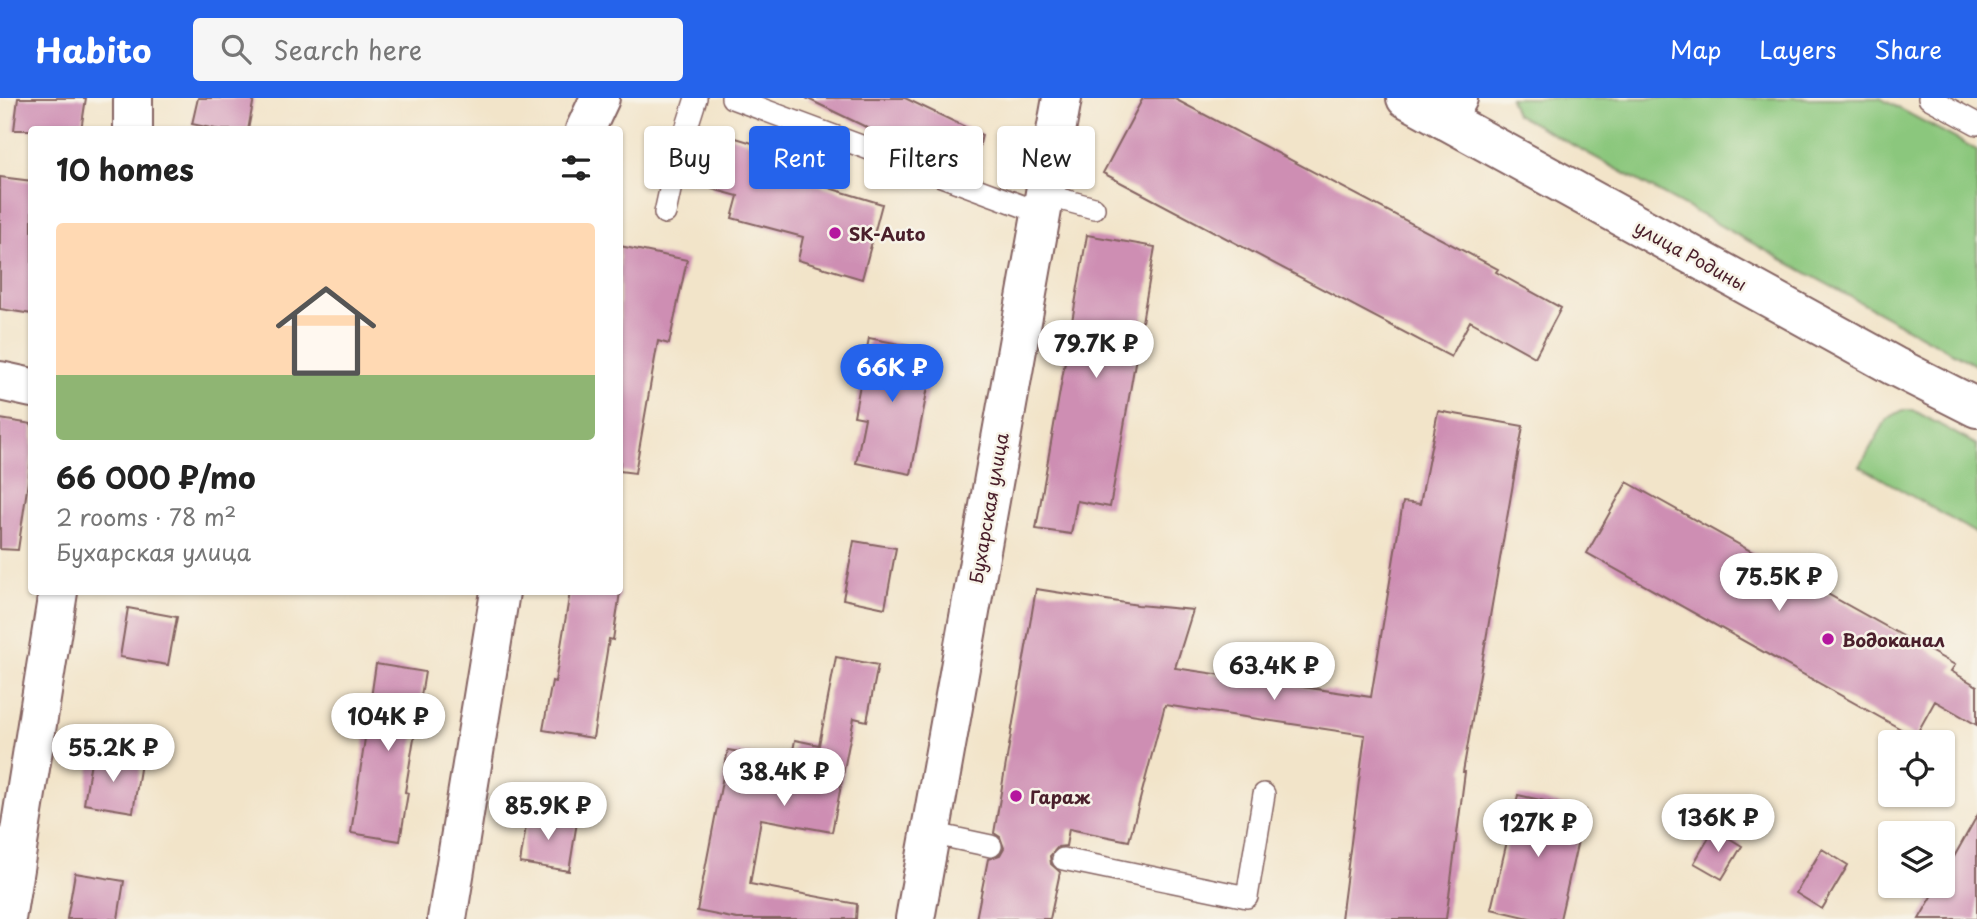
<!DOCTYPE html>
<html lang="en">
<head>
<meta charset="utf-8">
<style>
  body { margin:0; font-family:"Playpen Sans",sans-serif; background:#f6f6f6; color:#222; height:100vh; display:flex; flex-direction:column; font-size:26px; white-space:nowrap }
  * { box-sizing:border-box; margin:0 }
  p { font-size:23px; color:#767676 }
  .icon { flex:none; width:38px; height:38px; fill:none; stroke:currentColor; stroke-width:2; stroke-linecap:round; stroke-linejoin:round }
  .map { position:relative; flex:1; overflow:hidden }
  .sheet { position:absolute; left:28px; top:28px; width:595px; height:469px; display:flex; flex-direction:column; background:#fff; border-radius:7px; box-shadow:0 2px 5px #0004 }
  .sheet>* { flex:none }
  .banner { position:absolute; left:644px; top:28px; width:665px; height:63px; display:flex; gap:14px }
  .tools { position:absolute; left:1878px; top:632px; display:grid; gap:14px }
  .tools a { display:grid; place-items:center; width:77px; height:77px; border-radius:7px; background:#fff; box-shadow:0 2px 5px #0004; font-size:35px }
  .price { position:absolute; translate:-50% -60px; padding:0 16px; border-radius:24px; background:#fff; color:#222; font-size:23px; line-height:46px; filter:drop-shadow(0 2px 4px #0008) }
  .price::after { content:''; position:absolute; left:50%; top:42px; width:21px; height:16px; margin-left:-10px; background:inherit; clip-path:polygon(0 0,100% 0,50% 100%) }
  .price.selected { background:#2563eb; color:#fff }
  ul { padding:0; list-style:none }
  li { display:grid; align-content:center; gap:14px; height:371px; padding:0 28px }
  li span { display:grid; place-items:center; height:217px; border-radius:7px; color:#555 }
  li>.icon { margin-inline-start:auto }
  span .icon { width:126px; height:126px; fill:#fffc; stroke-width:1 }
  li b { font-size:30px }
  h2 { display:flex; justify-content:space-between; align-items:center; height:84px; padding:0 28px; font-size:30px }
  .pill { padding:0 24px; border-radius:7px; background:#fff; box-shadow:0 2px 5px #0004; font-size:24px; line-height:63px }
  .pill.selected { background:#2563eb; color:#fff }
  header { display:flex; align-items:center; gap:42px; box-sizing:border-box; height:98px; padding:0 35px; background:#2563eb; color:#fff }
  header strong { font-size:33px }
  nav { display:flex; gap:38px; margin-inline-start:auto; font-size:24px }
  .search { width:490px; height:63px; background:#f6f6f6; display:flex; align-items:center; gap:18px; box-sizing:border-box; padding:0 24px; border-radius:7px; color:#767676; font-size:26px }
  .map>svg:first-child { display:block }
  .green { fill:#8bc77d; stroke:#6a7354; stroke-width:2 }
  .building { fill:#ce8eb3 }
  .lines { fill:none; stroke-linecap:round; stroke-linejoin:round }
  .service-casing { stroke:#856462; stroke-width:24 }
  .minor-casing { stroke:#856462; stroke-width:42 }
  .tertiary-casing { stroke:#856462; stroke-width:42 }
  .service { stroke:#fff; stroke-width:21 }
  .minor { stroke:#fff; stroke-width:38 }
  .tertiary { stroke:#fff; stroke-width:38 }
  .poi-dot { fill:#b5179e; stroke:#f7f3e8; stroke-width:2.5 }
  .labels { text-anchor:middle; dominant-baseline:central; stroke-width:5; stroke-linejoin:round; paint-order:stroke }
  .poi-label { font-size:18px; font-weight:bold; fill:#4a1f2b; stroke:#f7f3e8; text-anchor:start }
  .street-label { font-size:18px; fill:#4a1f2b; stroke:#f7f3e8 }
</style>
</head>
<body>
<header>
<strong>Habito</strong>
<div class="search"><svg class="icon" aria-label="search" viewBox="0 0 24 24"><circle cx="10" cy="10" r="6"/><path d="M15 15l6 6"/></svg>Search here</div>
<nav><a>Map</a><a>Layers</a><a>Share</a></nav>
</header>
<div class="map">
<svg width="1977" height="821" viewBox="0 0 1977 821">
  <rect width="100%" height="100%" fill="#f7f3e8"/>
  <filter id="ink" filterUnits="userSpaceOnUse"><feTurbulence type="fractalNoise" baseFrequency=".0143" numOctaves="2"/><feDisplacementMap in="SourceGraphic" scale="14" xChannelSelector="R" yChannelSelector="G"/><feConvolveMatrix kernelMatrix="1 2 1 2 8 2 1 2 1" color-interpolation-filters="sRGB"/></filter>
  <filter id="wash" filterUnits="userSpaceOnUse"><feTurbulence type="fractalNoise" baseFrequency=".00686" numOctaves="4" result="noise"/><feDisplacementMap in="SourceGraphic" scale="28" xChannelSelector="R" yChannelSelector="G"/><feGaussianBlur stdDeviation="1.57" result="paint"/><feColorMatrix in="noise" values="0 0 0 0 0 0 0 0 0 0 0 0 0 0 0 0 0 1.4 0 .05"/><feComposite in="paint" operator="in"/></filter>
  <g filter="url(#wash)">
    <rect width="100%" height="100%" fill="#f2e4c9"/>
    <path class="green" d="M1510,0H1880L1977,52V268L1516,16Z
      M1903,312H1913L1977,347V436L1860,368L1887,321Z"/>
    <g id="blocks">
      <path class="building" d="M18,0H86L81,32H14Z
        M198,0H254L248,32H220L192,26Z
        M806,0H905L982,37L973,76L932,61Z
        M1143,0H1173L1498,171L1496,174L1561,210L1535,259L1470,223L1451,259L1103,75Z
        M726,37L811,63L806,83L882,106L862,181L798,162L803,139L732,120L738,98L712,91Z
        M0,79L32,83V216L0,211Z
        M1087,137L1155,149L1110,409L1077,403L1071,436L1036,431Z
        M620,148L687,162L669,246L658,243L635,375L620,373Z
        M869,240L935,253L911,376L856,365L865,320L854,318Z
        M1438,313L1523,328L1463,674H1465L1446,821H1341L1365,637L1165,607L1129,743L1069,731L1066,748L1058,749L1050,758L1051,766L1060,774L1050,821H976L988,761L1000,757L1004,750L1000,739L994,735L1036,491L1138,507L1193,512L1175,570L1371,599L1403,404L1420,406Z
        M0,321L32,326V357L18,452L0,451Z
        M1627,384L1955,567L1951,573L1977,588V627L1935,603L1915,639L1587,455Z
        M854,443L896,450L885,510L843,501Z
        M570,494H620L613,542L609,541L593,640L543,632L552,583L555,584Z
        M128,510L177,519L168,567L120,559Z
        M836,559L878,567L867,623L854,620L832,734L761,721L750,786L857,806L856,821H737L697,813L728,652L791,663L795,642L819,647Z
        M376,566L425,574L405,694L408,695L400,743L351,735Z
        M92,657L141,665L133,714L84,706Z
        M1518,697L1585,712L1560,821H1534L1491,811Z
        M528,716L577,724L569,773L520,765Z
        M1977,718V821H1919L1938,788H1942V780Z
        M1714,731L1742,748L1722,781L1694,765Z
        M1822,751L1848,767L1822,811L1796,795Z
        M75,775L124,783L118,821H67Z"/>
    </g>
  </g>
  <g filter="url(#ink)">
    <use href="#blocks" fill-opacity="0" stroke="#856462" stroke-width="2"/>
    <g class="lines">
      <g class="service-casing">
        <path id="service" d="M732,0L1041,115
          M1929,0L1977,26
          M1045,97L1094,110
          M665,115L677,60L696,0
          M930,735L991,748
          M1063,761L1247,799L1264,696"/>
      </g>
      <g class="minor-casing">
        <path id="minor" d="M1445,22L1458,0
          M133,32V0
          M585,32L600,0
          M0,283L32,290
          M6,821L58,494
          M447,821L500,494
          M915,821L1062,0"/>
      </g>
      <g class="tertiary-casing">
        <path id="tertiary" d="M1406,0L1894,268L1977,310"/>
      </g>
      <use href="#service" class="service"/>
      <use href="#minor" class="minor"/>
      <use href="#tertiary" class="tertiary"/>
    </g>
  </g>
  <g class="poi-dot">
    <circle cx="835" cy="135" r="7"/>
    <circle cx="1828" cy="541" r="7"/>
    <circle cx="1016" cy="698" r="7"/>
  </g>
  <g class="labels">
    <g class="poi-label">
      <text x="849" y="135">SK-Auto</text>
      <text x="1842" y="541">Водоканал</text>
      <text x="1030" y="698">Гараж</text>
    </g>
    <g class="street-label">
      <text transform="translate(1691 157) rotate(29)">улица Родины</text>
      <text transform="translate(988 410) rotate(-80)">Бухарская улица</text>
    </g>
  </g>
</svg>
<div class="tools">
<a><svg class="icon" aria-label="locate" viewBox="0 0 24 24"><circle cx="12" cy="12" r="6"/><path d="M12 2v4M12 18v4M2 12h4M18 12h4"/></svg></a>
<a><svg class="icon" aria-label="layers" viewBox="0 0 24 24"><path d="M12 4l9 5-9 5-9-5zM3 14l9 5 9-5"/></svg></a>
</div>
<b class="price" style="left:1096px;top:282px">79.7K ₽</b>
<b class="price selected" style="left:892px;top:306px">66K ₽</b>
<b class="price" style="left:1779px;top:515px">75.5K ₽</b>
<b class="price" style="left:1274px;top:604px">63.4K ₽</b>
<b class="price" style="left:388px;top:655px">104K ₽</b>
<b class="price" style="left:113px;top:686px">55.2K ₽</b>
<b class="price" style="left:784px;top:710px">38.4K ₽</b>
<b class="price" style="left:548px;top:744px">85.9K ₽</b>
<b class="price" style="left:1718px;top:756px">136K ₽</b>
<b class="price" style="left:1538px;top:761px">127K ₽</b>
<div class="banner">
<a class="pill">Buy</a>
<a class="pill selected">Rent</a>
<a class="pill">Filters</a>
<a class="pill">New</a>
</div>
<section class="sheet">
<h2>10 homes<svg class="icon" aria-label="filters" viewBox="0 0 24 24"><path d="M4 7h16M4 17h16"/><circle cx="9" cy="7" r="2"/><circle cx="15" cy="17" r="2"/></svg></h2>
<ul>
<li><span style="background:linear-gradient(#ffd9b3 70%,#8fb573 0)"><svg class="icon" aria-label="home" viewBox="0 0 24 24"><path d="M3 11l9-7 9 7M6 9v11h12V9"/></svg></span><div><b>66 000 ₽/mo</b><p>2 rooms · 78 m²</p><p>Бухарская улица</p></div></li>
</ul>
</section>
</div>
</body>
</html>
